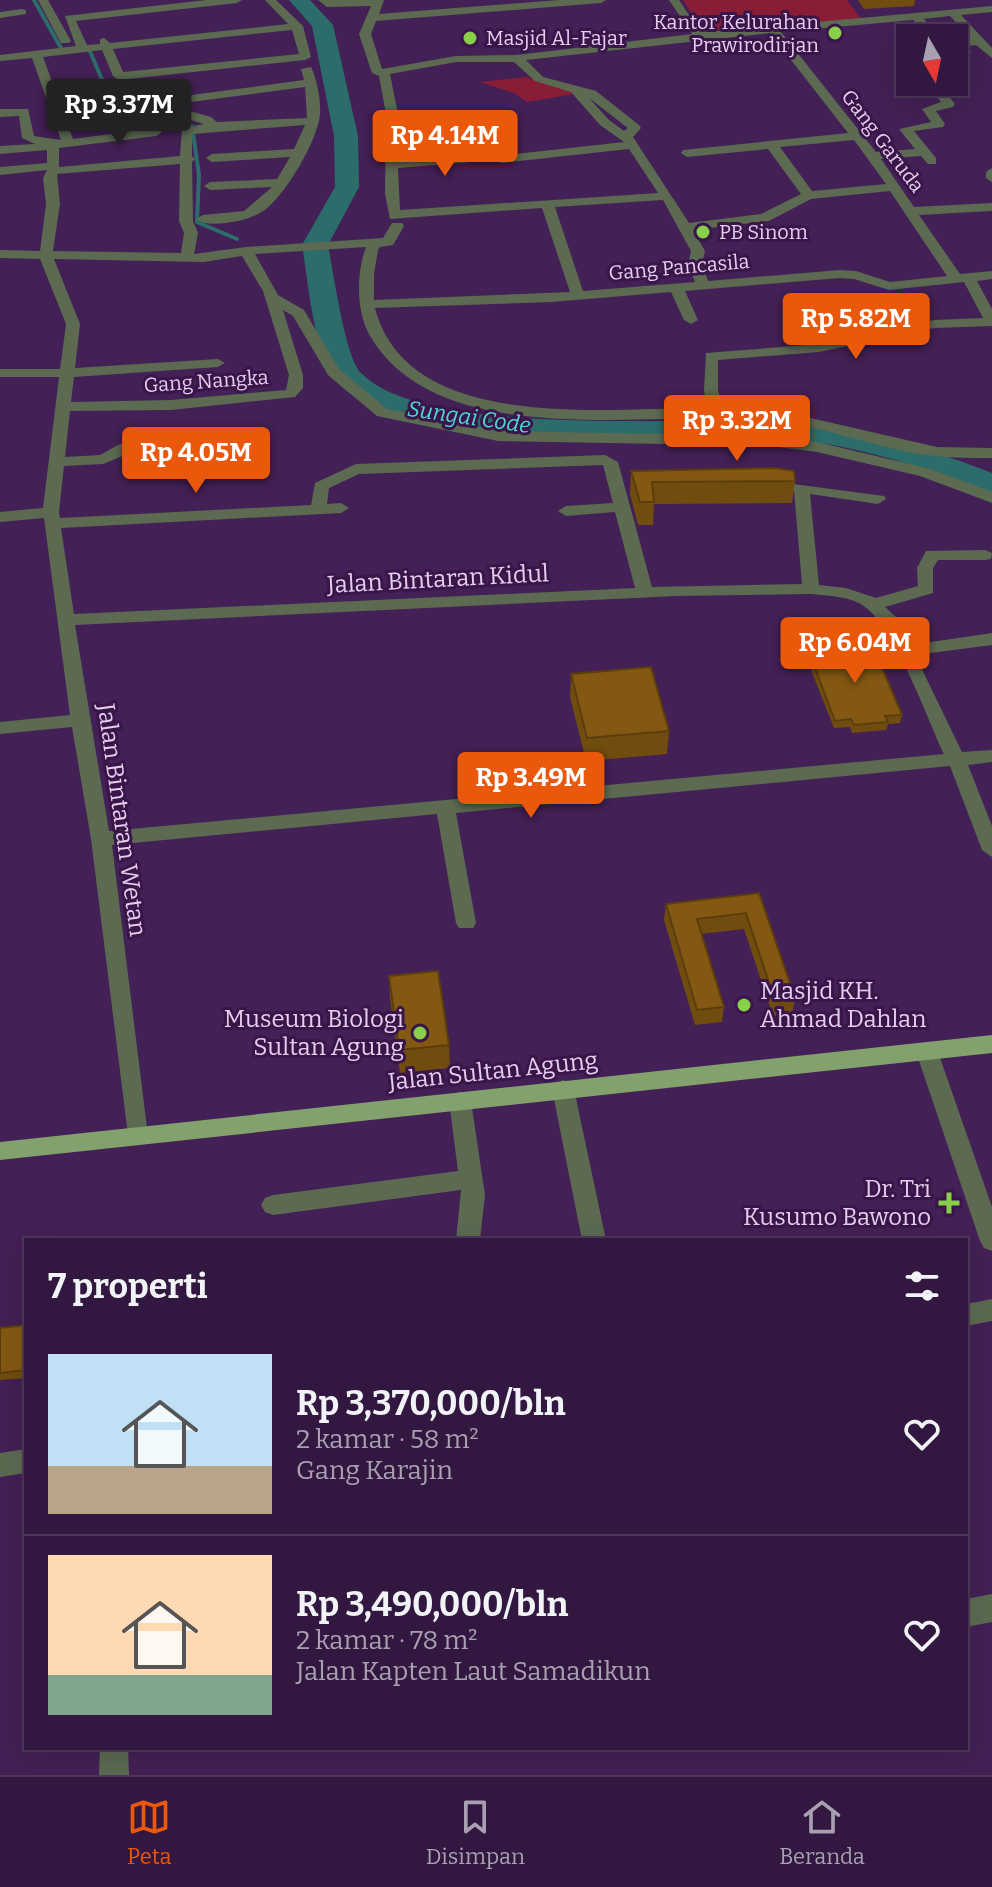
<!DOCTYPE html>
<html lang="id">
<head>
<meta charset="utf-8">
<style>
  body { margin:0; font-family:Bitter,serif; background:#3a2147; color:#f1f3f6; height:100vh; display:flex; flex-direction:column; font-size:30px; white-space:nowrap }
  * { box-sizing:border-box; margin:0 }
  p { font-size:26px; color:#a8a0b1 }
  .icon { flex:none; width:44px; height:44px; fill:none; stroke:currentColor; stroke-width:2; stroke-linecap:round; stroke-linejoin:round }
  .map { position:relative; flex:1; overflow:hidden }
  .side { position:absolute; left:24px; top:1238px; width:944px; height:512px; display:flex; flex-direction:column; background:#321840; border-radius:0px; box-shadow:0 8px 32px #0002,0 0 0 2px #4d3759 }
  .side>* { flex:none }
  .needle { width:52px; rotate:171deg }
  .tools { position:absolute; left:896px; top:24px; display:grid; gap:16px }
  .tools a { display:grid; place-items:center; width:72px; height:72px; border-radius:0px; background:#321840; box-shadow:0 8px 32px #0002,0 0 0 2px #4d3759; font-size:40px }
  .price { position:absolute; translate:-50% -68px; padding:0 18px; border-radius:8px; background:#ea580c; color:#fff; font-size:26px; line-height:52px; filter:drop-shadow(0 2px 4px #0008) }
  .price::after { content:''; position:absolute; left:50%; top:48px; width:24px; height:18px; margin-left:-12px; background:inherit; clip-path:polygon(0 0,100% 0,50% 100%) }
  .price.selected { background:#222; color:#fff }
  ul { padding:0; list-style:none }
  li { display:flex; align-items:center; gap:24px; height:200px; padding:0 24px }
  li+li { border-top:2px solid #4d3759 }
  li span { display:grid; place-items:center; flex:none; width:224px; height:160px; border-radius:0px; color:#555 }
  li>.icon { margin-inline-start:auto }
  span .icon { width:96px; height:96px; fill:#fffc; stroke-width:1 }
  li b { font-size:34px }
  h2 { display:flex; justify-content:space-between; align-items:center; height:96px; padding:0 24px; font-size:34px }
  .tabs { display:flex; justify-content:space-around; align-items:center; height:112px; border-top:2px solid #4d3759; background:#321840; font-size:22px; color:#a8a0b1 }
  .tabs a { display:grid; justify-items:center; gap:4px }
  .tabs .selected { color:#ea580c }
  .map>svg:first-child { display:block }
  .green { fill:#8a1d36 }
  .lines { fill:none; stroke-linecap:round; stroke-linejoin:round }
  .stream { stroke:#2c6c6b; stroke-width:4 }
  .river { fill:#2c6c6b; fill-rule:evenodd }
  .minor { fill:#5b6a51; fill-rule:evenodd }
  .major { fill:#82a16c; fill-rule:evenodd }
  .wall { fill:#714c0f }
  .shaded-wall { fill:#5c3e0d }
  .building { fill:#835812; stroke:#5c3e0d; stroke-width:2 }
  .poi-dot { fill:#88cf4a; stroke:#391549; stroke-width:3 }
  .labels { text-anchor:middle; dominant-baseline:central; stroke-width:6; stroke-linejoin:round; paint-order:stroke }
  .far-poi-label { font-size:20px; fill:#e3ceee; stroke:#391549; text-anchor:start }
  .far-street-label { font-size:20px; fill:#e3ceee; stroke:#391549 }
  .far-water-label { font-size:22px; font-style:italic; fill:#50d8d5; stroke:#391549 }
  .street-label { font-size:24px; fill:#e3ceee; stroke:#391549 }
  .poi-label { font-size:24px; fill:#e3ceee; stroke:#391549; text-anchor:end }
</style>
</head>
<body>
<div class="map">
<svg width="992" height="1775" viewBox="0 0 992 1775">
  <rect width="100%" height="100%" fill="#432055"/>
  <path class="green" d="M683,0H847L861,19L703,31Z
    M526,77L579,93L527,102L514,93L480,82Z"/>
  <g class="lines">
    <path class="stream" d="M34,0L61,48
      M89,49L112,103L192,126L199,175L197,222L237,239"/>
    <path class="river" d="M289,0H310L333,25L358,136L359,187L328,245C333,270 345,357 361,373C427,441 702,414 799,423C865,429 931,449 992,473V493C970,488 950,478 929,471C889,457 847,446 805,441C694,428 419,463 340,385C314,360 308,280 302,245L335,187L334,136L312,26Z"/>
    <path class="minor" d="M38,0H48L71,41L69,43H61Z
      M206,0H242L237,3L76,21L87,45L100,44V39L104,38L110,43L288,24L265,0H276L303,26L311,57L305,60L119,80L113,76L102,50L43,57L73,139L156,128L162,132L156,136L59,148V167L180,156L182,128L204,124L146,107V101L304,80L301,69L311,67C317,80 321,99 320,115C317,141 287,192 266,209C254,218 240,221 226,223C216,224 204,225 196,219L203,215L244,211L272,187L210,190L204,186L210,182L277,179L290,157L212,162L206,158L212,154L294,149L305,125L192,134V156L195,159L192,162L193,221L198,233L194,254L246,247L383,238L392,223H402L404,226L393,245L380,247L378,250L374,274V300L570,292L542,208L390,219L385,194L386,114L379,76L372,73L359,34L371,6L327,7L318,0H384L379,14L559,0H606L601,3L376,21L371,34L382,69L456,56L517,55L692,34L669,0H679L698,29L707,32L992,6V12L961,15L992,48V58L976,45L968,46L971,53L954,55V49L958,48L956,41L970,38L950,16L924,19L941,38H929L913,20L781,32L876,152L915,149L899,129L931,122L922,109L941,102L925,82H937L955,104L953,107L936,111L945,124L943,127L914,131L936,158V164H928L921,156L881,159L914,207L992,203V211L919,215L960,274L992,271V279L977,281L992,309V326L934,328L819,352L718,360V391L724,409L793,414L937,447L992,448V458C967,458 944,458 919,454C869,445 821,426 771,420C656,409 440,455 370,336C356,311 356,274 366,247L255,254L278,295L304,310L339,369L387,409L498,431L771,436L817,442L931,469L992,492V503L920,476L817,452L771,446L498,441L377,416L328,375L293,316L283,310L303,375V388L295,397L171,410L70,411L65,457L100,455L120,444L144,437L257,430L265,435V448H255L251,440L144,447L103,464L64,466L59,512L60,518L311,505L315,483L356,464L605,455L618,462L652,587L802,584L794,491L763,486V480L884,496L886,499L878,504L810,494L819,585L846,588L876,598L918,586L917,568L926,551L985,550L992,553L991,559L985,560H938L933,568V593L885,607L896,617L910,645L992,633V645L915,655L962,752L992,750V762L968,765L992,826V857L982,850L950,766L456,813L476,923L473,928H459L456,923L437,814L112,845L148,1136L145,1143L137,1145L129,1143L91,839L72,727L0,734V722L70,715L44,518L0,522V512L43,508L59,377H0V369H60L66,324L40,259L0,258V250L40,251L46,204L43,178L47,170L0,175V167L47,163V150L0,154V146L35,144L22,138L19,116L0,117V109H28L34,136L61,140L32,58L0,61V55L76,46L65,16ZM292,30L299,54L123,72L113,49ZM770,33L848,133L683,150L681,153L687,157L768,149L801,194L761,214L689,223L633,137L641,128L639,125L596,91L543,77L526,60ZM456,62H514L535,81L571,92L600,125L624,142L505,155L490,141L484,145L490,153L398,161V146L498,134L504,130L498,126L398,138V114L390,74ZM305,87L307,118L217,122L211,117L168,105ZM589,98L628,128L624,131L609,120ZM854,140L886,184L812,191L780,147ZM629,149L658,193L400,210L398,168L496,160L502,163ZM180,164L179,221L184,233L181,253L53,251L60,204L57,174ZM890,191L947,276L890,282L856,271L840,270L708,281L702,264L705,251L693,230L769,221L811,199ZM663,200L691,251L688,264L695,282L583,291L555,207ZM242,256L263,291L289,375L286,390L171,400L71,402L74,377L218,367L225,363L218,359L75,368L80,324L54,259L204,262ZM840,278L854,279L889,290L964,282L983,318L934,320L819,344L706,353L704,391L708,408C609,407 408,435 375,308L552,302L671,292L684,320L691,324L698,320L685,291ZM603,465L613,503L566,506L558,511L566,516L615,512L635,588L74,614L61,528L341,513L349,508L341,503L327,504L329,488L359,474ZM811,594C828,596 851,596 865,607C896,630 926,716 944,754L109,831L75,625L676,596Z
      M22,9L26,10V14L0,18V12Z
      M992,168V182L986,178V172Z
      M927,1043L935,1046L938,1052L992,1207V1251L984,1248L980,1241L916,1052L919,1046Z
      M563,1080L571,1083L574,1089L606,1240H582L552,1089L555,1083Z
      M460,1092L468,1095L471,1101L485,1195L480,1240H456L461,1190L273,1215L265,1212L261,1205L265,1198L273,1195L458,1171L449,1101L452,1095Z
      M992,1299V1321L966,1326V1304Z
      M26,1449V1473L0,1477V1453Z
      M992,1594V1622L966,1627V1599Z
      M100,1748H128L129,1775H99Z"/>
    <path class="major" d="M992,1035V1053L0,1160V1142Z"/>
  </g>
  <path class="wall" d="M858,0H915L914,6L864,9Z
    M88,101L121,120L108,131L75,129L72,115Z
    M631,471L795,481L792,503L654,504L653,525H638L630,494Z
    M809,652L902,715L900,723L888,724L886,730L852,733L850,727L834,728L807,660Z
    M571,674L669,731L667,754L586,761L570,697Z
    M759,893L795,998L792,1014L773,1016L744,929L701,934L724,1007L722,1022L695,1025L664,920L666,904Z
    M389,976L449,1045L450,1068L400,1073L390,999Z
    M26,1325V1378L0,1380V1328Z"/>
  <path class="shaded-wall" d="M119,106L121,120L108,131L106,118Z"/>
  <path class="building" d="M88,101L119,106L106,118L72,115Z
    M775,468L794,471L795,481L652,482L654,502H640L631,471Z
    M873,646L902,715L885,716L888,722L854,725L851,719L835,721L809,652Z
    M651,667L669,731L587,738L571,674Z
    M759,893L795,998L775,1001L746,913L697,919L724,1007L697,1010L666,904Z
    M438,971L449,1045L399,1050L389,976Z
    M26,1325V1370L0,1373V1328Z"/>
  <g class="poi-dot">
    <circle cx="835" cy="33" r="8"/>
    <circle cx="470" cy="38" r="8"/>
    <circle cx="703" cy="232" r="8"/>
    <circle cx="744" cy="1005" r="8"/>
    <circle cx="420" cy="1033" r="8"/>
    <path d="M945 1191h8v8h8v8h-8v8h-8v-8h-8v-8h8z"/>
  </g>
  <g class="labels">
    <g class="far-poi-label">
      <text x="819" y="22" text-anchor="end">Kantor Kelurahan<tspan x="819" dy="23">Prawirodirjan</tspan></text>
      <text x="486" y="38">Masjid Al-Fajar</text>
      <text x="719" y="232">PB Sinom</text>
    </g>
    <g class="far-street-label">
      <text transform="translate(883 141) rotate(53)">Gang Garuda</text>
      <text transform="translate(679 267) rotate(-5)">Gang Pancasila</text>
      <text transform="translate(206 381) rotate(-4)">Gang Nangka</text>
    </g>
    <g class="far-water-label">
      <text transform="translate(469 417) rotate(8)">Sungai Code</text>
    </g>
    <g class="street-label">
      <text transform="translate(438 579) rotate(-3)">Jalan Bintaran Kidul</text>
      <text transform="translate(122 820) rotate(82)">Jalan Bintaran Wetan</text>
      <text transform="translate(493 1071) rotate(-6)">Jalan Sultan Agung</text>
    </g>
    <g class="poi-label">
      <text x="760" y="991" text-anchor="start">Masjid KH.<tspan x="760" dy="28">Ahmad Dahlan</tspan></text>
      <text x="404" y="1019">Museum Biologi<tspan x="404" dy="28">Sultan Agung</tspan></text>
      <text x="931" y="1189">Dr. Tri<tspan x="931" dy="28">Kusumo Bawono</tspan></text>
    </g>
  </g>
</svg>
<div class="tools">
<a><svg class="needle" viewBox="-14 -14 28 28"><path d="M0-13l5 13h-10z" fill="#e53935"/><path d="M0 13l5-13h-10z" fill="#a8a0b1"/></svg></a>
</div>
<b class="price selected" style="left:119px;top:147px">Rp 3.37M</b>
<b class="price" style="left:445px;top:178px">Rp 4.14M</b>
<b class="price" style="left:856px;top:361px">Rp 5.82M</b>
<b class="price" style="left:737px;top:463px">Rp 3.32M</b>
<b class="price" style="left:196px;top:495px">Rp 4.05M</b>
<b class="price" style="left:855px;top:685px">Rp 6.04M</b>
<b class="price" style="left:531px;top:820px">Rp 3.49M</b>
<section class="side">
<h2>7 properti<svg class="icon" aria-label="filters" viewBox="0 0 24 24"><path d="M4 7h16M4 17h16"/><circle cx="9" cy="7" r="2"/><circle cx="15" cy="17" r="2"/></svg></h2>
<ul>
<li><span style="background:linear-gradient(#bfe0f5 70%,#b9a48a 0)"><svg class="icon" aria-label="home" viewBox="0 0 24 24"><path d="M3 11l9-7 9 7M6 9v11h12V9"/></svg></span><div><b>Rp 3,370,000/bln</b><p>2 kamar · 58 m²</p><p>Gang Karajin</p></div><svg class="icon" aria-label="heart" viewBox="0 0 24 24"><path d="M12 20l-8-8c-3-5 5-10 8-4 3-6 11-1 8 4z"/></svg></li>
<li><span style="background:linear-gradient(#ffd9b3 75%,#7fa58c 0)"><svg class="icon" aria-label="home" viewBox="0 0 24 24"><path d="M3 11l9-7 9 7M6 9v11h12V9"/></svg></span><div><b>Rp 3,490,000/bln</b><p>2 kamar · 78 m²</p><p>Jalan Kapten Laut Samadikun</p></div><svg class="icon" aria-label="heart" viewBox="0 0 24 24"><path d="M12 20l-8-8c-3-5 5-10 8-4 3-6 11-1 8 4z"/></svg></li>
</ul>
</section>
</div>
<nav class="tabs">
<a class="selected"><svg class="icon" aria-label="map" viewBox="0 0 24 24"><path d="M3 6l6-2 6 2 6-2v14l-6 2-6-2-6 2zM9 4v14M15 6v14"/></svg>Peta</a>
<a><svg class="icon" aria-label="saved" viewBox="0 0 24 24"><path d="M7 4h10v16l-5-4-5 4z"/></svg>Disimpan</a>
<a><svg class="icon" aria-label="home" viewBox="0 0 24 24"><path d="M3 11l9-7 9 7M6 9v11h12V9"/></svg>Beranda</a>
</nav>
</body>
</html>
